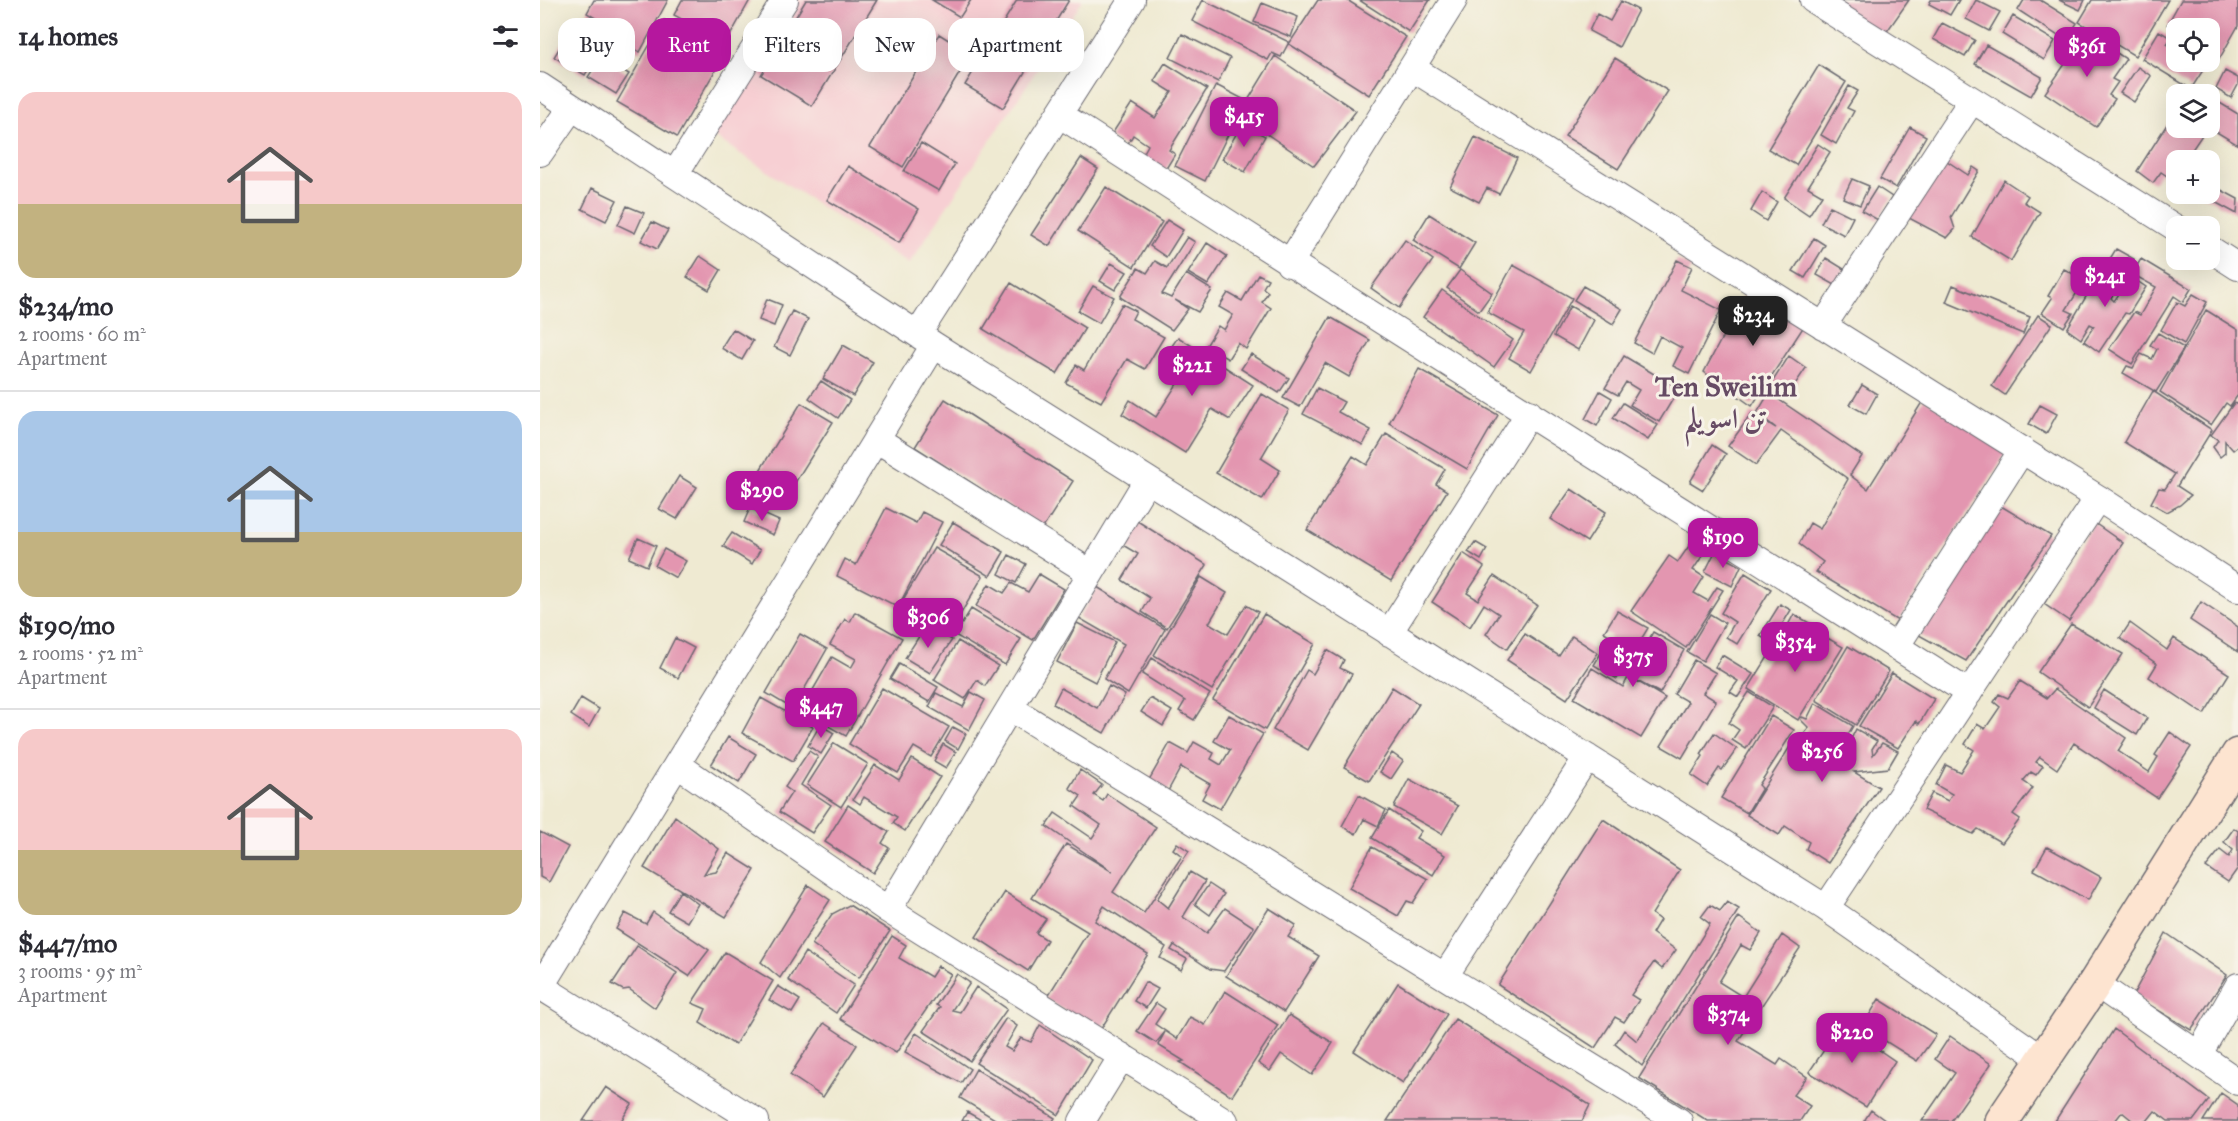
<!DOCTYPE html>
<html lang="en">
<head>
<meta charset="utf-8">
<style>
  body { margin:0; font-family:"IM FELL Great Primer",Amiri,serif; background:#f2f2f3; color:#2b2b33; height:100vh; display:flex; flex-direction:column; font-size:22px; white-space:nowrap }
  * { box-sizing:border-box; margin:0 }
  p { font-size:20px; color:#7c7c81 }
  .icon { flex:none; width:33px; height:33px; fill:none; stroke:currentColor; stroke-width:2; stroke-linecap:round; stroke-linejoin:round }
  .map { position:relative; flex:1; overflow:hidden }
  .panel { display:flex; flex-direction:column; background:#fff; width:540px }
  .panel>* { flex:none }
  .hud { position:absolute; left:18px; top:18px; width:570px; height:54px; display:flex; gap:12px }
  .controls { position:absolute; left:1626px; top:18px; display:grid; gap:12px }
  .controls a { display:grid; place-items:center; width:54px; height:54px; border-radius:12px; background:#fff; box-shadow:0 6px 24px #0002; font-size:30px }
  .price { position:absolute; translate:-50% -51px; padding:0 14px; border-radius:12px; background:#b5179e; color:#fff; font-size:20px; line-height:39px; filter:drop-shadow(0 2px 3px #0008) }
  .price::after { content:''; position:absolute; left:50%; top:36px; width:18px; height:14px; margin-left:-9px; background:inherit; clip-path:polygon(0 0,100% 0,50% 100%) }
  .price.selected { background:#222; color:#fff }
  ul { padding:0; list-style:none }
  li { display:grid; align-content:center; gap:12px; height:318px; padding:0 18px }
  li+li { border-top:2px solid #e1e1e2 }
  li span { display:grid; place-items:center; height:186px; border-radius:18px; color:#555 }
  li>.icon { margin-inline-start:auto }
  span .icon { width:108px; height:108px; fill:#fffc; stroke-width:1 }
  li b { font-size:26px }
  h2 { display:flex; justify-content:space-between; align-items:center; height:72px; padding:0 18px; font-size:26px }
  .pill { padding:0 21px; border-radius:18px; background:#fff; box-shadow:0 6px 24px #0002; font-size:21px; line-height:54px }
  .pill.selected { background:#b5179e; color:#fff }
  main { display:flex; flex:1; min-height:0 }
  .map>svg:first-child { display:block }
  .built { fill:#f7cfd3 }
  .building { fill:#e396b0 }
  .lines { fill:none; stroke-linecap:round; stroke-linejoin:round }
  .street-casing { stroke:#6a6870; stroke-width:28 }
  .secondary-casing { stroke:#6a6870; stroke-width:36 }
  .street { stroke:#fff; stroke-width:26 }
  .secondary { stroke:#fde4d0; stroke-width:33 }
  .labels { text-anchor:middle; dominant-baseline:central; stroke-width:6; stroke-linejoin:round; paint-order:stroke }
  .district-label { font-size:28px; font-weight:bold; fill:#664b64; stroke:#f7f3e8 }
</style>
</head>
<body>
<main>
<section class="panel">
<h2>14 homes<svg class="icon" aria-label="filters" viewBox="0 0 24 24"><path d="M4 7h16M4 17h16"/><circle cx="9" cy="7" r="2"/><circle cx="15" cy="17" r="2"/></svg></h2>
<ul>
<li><span style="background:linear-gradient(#f6c9c9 60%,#c2b280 0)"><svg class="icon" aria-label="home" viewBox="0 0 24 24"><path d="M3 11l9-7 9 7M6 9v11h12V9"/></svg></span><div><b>$234/mo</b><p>2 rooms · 60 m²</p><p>Apartment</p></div></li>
<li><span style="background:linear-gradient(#a9c7e8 65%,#c2b280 0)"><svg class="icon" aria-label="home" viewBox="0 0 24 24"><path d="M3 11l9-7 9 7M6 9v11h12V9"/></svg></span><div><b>$190/mo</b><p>2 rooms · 52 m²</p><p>Apartment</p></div></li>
<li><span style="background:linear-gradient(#f6c9c9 65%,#c2b280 0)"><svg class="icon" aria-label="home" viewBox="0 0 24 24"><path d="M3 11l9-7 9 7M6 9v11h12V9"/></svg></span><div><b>$447/mo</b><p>3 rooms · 95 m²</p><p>Apartment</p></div></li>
</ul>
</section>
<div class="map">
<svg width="1698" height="1121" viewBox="0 0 1698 1121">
  <rect width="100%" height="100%" fill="#f7f3e8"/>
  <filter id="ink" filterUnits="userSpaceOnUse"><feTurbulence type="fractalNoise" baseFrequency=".0167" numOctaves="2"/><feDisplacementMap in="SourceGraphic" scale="12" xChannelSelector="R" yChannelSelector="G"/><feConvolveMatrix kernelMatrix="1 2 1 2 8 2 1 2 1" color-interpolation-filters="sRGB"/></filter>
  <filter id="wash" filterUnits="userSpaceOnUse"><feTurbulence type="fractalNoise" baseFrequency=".008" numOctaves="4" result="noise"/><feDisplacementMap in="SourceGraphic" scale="24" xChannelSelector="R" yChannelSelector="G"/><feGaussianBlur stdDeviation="1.35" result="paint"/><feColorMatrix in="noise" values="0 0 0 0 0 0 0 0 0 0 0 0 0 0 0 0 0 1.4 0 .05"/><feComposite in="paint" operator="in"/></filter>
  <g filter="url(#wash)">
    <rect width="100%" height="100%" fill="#efead2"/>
    <path class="built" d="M255,0H543L369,264L167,132Z"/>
    <g id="blocks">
      <path class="building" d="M54,0H128L100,52L58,30L62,22L47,13Z
        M142,0H210L186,43L134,15Z
        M266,0H337L272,106L221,75Z
        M392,0H431L420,17Z
        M477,0H529L463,108L425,85Z
        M663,0L749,42L741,57L732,53L728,60L652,21Z
        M778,0H807L866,37L829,95L749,44Z
        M819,0H890L869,32Z
        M1289,0H1369L1343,37Z
        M1391,0H1419L1410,15L1389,4Z
        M1436,0L1460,12L1449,31L1426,19Z
        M1484,0H1500L1537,23L1526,41L1478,10Z
        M1519,0H1545L1540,10Z
        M1552,0H1628L1595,56L1539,22Z
        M1641,0H1698V26L1677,63L1670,58V28H1636V30L1627,25Z
        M1081,1L1098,10L1079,47L1049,31L1057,14L1070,21Z
        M722,3L758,17L751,37L714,22Z
        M1473,16L1515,41L1504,60L1462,34Z
        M124,20L184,55L137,137L77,102Z
        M35,22L66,41L45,75L14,57Z
        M1402,23L1435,40L1425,57L1393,39Z
        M1539,28L1586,59L1572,79L1578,82L1569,95L1575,99L1556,127L1505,93L1532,54L1525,49Z
        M1619,31L1631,38L1627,44L1636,50V62H1656L1665,67L1651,89L1602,59Z
        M399,34L431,54L363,167L330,147Z
        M642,34L690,58L678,82L630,58Z
        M1446,45L1502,77L1491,96L1435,64Z
        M735,56L816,111L774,166L699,115Z
        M61,57L89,74L76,94L48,77Z
        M1075,58L1128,91L1078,169L1025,136Z
        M625,63L667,89L629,150L635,154L624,172L601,158L608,145L593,135L586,147L570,137L592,103L615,118L632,92L614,81Z
        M1279,65L1306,82L1256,165L1228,149Z
        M1598,67L1611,76L1594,102L1580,93Z
        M1685,71L1698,78V85L1691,98L1676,89Z
        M676,85L705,100L665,181L635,166Z
        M1309,86L1318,91L1307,108L1314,111L1296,144L1281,135Z
        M1670,97L1698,114V145L1670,128Z
        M1633,115L1636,118V128H1651L1662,135L1645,160H1636V174L1633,180L1621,172L1613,183L1597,171Z
        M702,124L725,136L705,172L682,159Z
        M1370,127L1386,136L1356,188L1340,179Z
        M935,137L977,158L959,194L947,188L939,202L910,187Z
        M381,143L415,164L399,191L364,171Z
        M1278,144L1290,152L1268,187L1282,195L1269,215L1244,198Z
        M1401,157L1428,175L1433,167L1439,171L1411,217L1415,229L1407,238L1367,217Z
        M541,158L558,169L509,246L491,235Z
        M308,166L379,209L359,243L287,200Z
        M1312,179L1329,186L1320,205L1303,198Z
        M1464,180L1488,196L1484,202L1500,212L1471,261L1432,237Z
        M1670,184L1698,199L1697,214L1660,194H1670Z
        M566,187L622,222L594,267L538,231Z
        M1337,187L1352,197L1338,220L1322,211Z
        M52,188L77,200L66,221L42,209Z
        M1222,192L1237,202L1226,221L1211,211Z
        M87,206L104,213L95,233L78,225Z
        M1290,206L1313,217L1304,235L1281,223Z
        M889,214L935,243L919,269L873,240Z
        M627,220L643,230L626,257L610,246Z
        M112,222L128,230L117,249L101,241Z
        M647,237L655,242L622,294L631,298L646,274L672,290L658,312L635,300L648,309L632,330L580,297L598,268L607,273L615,261L627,268Z
        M1274,238L1285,245L1265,278L1253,271Z
        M865,240L893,260L859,308L831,288Z
        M667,243L687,256L668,285L648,273Z
        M1576,249L1594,259L1586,272L1568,262Z
        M160,256L181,270L169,290L147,277Z
        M1286,258L1304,269L1295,285L1277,275Z
        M1601,259L1651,289L1643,302L1634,296L1592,364L1569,349L1594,312L1600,315L1616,287L1592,274Z
        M1137,260L1152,267L1141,290L1181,310L1149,374L1133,366L1142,348L1120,336L1112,353L1094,343Z
        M571,263L587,272L575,290L560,281Z
        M973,265L1032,298L991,371L969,358L984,332L947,312Z
        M1564,266L1584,278L1571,298L1574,301L1591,277L1606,287L1589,314L1585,313L1559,352L1544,341L1554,326L1550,324L1541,339L1527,329Z
        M1524,269L1545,280L1526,310L1533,313L1524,327L1502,313L1512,298L1508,296Z
        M920,270L952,293L939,311L907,288Z
        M718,274L728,279L723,288L728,292L722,302L731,308L706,349L698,343L688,359L666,346L678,326L684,330L693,315L679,307L688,293L702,301Z
        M471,283L545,328L517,374L443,329Z
        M1413,285L1490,317L1483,334L1406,302Z
        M553,286L574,297L559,323L538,311Z
        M1043,286L1082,309L1073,324L1034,300Z
        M902,290L973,340L954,367L883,317Z
        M1653,294L1667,302L1644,344L1621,330L1637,302L1645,306Z
        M1204,296L1219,304L1223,296L1266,323L1212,406L1164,372Z
        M227,299L242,305L234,326L219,320Z
        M582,304L596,311L592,319L624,337L605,369L587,359L561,402L526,383L536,365L544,370Z
        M1030,306L1054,320L1038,350L1014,336Z
        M1666,310L1698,330V395L1690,406L1686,403L1671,425L1620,392Z
        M252,311L268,319L250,355L234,347Z
        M1498,315L1512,324L1465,395L1452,386Z
        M790,317L830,340L809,377L785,363L760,407L743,398Z
        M193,329L213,341L202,360L181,348Z
        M1618,333L1644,348L1616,392L1583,373L1587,366L1593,368L1601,354L1612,359L1617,349L1610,345Z
        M638,337L713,385L690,420L672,409L645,453L582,414L590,400L616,417L644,373L623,359Z
        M303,345L333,362L313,396L283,379Z
        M711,354L749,378L739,393L701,369Z
        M1084,356L1139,389L1119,422L1090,405L1099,390L1086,382L1078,395L1065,388Z
        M1249,356L1266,368L1246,398L1229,387Z
        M879,369L958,415L927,469L849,423Z
        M281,381L310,400L298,418L269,398Z
        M1322,385L1337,394L1326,414L1310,405Z
        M777,388L804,402L798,412L831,430L823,445L763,414Z
        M1060,391L1072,398L1057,426L1045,419Z
        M1613,391L1672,430L1637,486L1651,495L1640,505L1627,512L1611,503L1619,488L1625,489L1635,474L1584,442Z
        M1229,393L1322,456L1310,475L1328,489L1384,399L1468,450L1358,621L1276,572L1283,562L1259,544L1270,523L1280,529L1308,479L1241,431L1216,465L1188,446L1212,413L1236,428L1217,413Z
        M722,394L749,410L721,458L740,470L722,500L676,473Z
        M405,399L533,481L503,528L375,447Z
        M261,403L293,422L251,489L219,472Z
        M1083,403L1118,425L1108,440L1073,418Z
        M1694,403L1698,405V446L1693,450L1685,441V453L1680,457L1673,447L1678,440L1671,435Z
        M1500,405L1517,414L1506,434L1489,424Z
        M846,434L905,469L896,484L907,491L851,581L767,530L813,456L827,465Z
        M1172,445L1186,454L1163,490L1150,482Z
        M139,476L157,487L137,519L119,509Z
        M1031,489L1066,512L1047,542L1010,519Z
        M1461,506L1511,536L1426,661L1379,635Z
        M210,508L239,521L233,535L204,522Z
        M346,508L376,523L382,512L402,522L358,607L297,576L305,559L316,565Z
        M591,517L667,565L627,628L602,612L610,598L582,580L598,554L576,541Z
        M413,522L464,552L450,576L399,545Z
        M1553,522L1583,543L1529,621L1504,604Z
        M192,533L220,550L212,564L183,546Z
        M98,538L116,546L107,566L89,558Z
        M935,542L947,549L941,560L928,552Z
        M1151,543L1165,552L1153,570L1164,577L1154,593L1168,601L1177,587L1183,590L1146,648L1091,611L1129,556L1138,562Z
        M394,548L443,576L410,632L361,603Z
        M124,549L146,561L136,578L115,566Z
        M1175,552L1201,566L1192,586L1165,572Z
        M923,553L944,567L927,593L938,600L954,576L997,605L967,649L946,634L959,614L944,604L930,627L892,602Z
        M469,555L486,564L476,583L459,574Z
        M1205,573L1231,589L1197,644L1186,637L1195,622L1181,613Z
        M499,574L524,589L493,640L436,606L449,584L464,593L471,583L488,592Z
        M661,577L687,593L669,623L688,634L706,605L718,612L672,690L614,655Z
        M557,587L625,629L588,694L564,679L584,644L539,618Z
        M1661,602L1698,627V652L1650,620Z
        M1240,604L1251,610L1231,643L1220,636Z
        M431,609L481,639L465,665L415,635Z
        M1077,611L1108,628L1077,679L1054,665L1071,636L1064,632Z
        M315,612L362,638L306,736L274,718L284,703L270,695L292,657L311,668L316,659L290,645L305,619L310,622Z
        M724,614L775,644L725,730L673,700Z
        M1170,614L1185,623L1163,661L1147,652Z
        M1254,614L1276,627L1268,640L1247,627Z
        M537,623L575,642L555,682L517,662Z
        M1590,623L1627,650L1634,638L1689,674L1664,714L1609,677L1617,664L1580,638Z
        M387,624L412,640L390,673L365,658Z
        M1531,624L1583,654L1548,707L1498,672Z
        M1244,631L1270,648L1279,633L1303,647L1258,720L1208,689Z
        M1113,632L1144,650L1120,693L1095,680L1125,698L1101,738L1034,698L1052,668L1083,687Z
        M260,634L287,649L253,709L226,693Z
        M985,634L1019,656L1032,636L1058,653L1027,699L967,660Z
        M135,638L154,648L138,678L120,668Z
        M418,641L458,666L445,686L437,680L425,699L394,680Z
        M1308,646L1349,671L1316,725L1276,700Z
        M787,650L804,660L800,668L812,674L768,750L733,730L767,670L773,674Z
        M1182,655L1213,674L1198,697L1190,692L1198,681L1175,667Z
        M612,658L670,694L654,720L639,711L645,701L602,674Z
        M1154,660L1176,673L1163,693L1176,701L1142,758L1121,746L1148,702L1134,694Z
        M359,664L398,687L389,702L350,679Z
        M1352,673L1394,699L1379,724L1376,721L1358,748L1319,726Z
        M1480,681L1507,698L1515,689L1586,738L1578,751L1609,772L1618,757L1615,755L1630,732L1651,747L1617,798L1534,743L1517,769L1500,757L1496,762L1503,766L1496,775L1491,772L1483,781L1493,788L1473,814L1480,819L1462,843L1438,829L1433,834L1383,810L1392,793L1408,801L1412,794L1396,785L1406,765L1420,772L1434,750L1425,744L1437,724L1445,729L1460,707L1454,702L1459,694L1468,698Z
        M569,686L585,695L564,733L513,704L521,688L557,708Z
        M852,687L879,704L829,781L804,767Z
        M342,688L409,727L391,757L374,747L358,773L309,744Z
        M1564,690L1607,718L1597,735L1554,708Z
        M431,692L445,700L429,730L389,707L396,693L423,707Z
        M1209,692L1233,707L1206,749L1192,740L1199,730L1189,723Z
        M41,698L59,709L49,727L31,715Z
        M221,698L273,727L253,761L202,733Z
        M610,698L632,711L623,726L601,712Z
        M1275,703L1313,726L1307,736L1311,739L1316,729L1337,741L1332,749L1333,755L1342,743L1358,751L1348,768L1314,772L1339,787L1288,863L1266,849L1269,842L1245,826L1239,835L1207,815L1256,737L1293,759L1260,739L1269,728L1261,720L1262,717L1267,719Z
        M689,715L723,734L680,809L662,799L670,784L641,767L628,791L609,780L630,743L648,753L654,742L674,753L671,759L681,765L690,750L674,741Z
        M1231,716L1254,730L1219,785L1222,788L1207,813L1181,798Z
        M280,725L294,733L281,754L268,746Z
        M413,727L426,734L418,749L405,741Z
        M1174,733L1197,749L1182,770L1179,768L1167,786L1151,775L1163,756L1161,754Z
        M188,737L216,754L199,783L171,765Z
        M294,743L328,764L301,807L267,785Z
        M403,744L416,752L406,768L394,761Z
        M269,751L278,757L261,785L291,805L272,833L239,812L252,792L245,787Z
        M852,753L863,761L851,779L840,772Z
        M372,759L400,777L365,831L353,823L357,817L324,797L320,804L313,799L335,765L359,780Z
        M540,770L562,785L554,795L563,801L567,794L616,827L573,892L604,913L642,856L633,849L637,843L649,851L617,899L628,908L650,872L665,881L643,917L667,933L685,908L714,927L684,971L670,969L634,945L631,950L647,959L641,970L620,958L626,947L564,906L555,921L608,954L559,1032L506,999L548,932L492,898L526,844L573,872L506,826L515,813L552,838L561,825L534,806L541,796L529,788Z
        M869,779L918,806L902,834L854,807Z
        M819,795L846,810L838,826L824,819L816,834L802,826Z
        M308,805L349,832L342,843L349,848L333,873L285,842Z
        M849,810L881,831L876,838L905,855L893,875L832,838Z
        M135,816L179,849L164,874L176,872L188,853L215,870L186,917L104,868Z
        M1063,819L1140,870L1112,914L1120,920L1112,933L1136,950L1122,969L1114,962L1091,995L1099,1000L1084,1022L1075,1017L1055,1048L958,985Z
        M1694,828L1698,831V868L1688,882L1666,867L1680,850L1689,857L1693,850L1684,842Z
        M0,832L28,847L9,882L0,877Z
        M832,847L888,879L873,903L867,901L858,916L809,888Z
        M1507,847L1561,877L1548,900L1494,870Z
        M669,884L684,894L670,915L655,904Z
        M268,885L290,900L240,978L221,962Z
        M140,891L158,904L147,922L128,911Z
        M465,892L506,919L496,933L507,940L488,971L436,937Z
        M1187,902L1199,909L1102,1066L1075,1044L1084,1030L1097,1041L1170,924L1161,917L1170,905L1180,911Z
        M309,905L350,931L319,978L272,944L292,914Z
        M729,908L756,925L748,937L779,956L744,1012L686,976Z
        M113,912L169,950L149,976L76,929L85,913L106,924Z
        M1199,917L1221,933L1210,950L1201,945L1179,982L1203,997L1242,935L1260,948L1198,1041L1237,1065L1241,1059L1267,1077L1253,1095L1270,1106L1260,1121H1168L1099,1078Z
        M1626,933L1687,975L1651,1030L1593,995Z
        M352,936L366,945L359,958L391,977L398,966L411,974L356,1053L300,1019Z
        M97,946L137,973L115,1008L89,989L83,990L72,984Z
        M185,952L233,981L195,1045L160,1023L166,1009L152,1003Z
        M265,952L314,985L296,1013L248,980Z
        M417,974L430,983L412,1010L420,1012L436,987L467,1009L430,1061L383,1031L400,1007L396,1005Z
        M605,982L618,989L606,1008L594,1001Z
        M858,983L907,1014L863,1083L814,1051Z
        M238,986L260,1000L252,1013L229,1000Z
        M685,991L738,1025L692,1096L640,1062L644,1061L618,1045L625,1032L616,1043L597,1031L616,1003L625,1009L615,1024L637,1039L650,1017L665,1025Z
        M1339,999L1396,1035L1377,1061L1334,1034L1338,1027L1327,1019Z
        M749,1015L793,1043L772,1075L741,1054L730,1071L718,1063Z
        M1298,1015L1318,1029L1316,1034L1355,1061L1326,1107L1269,1072L1295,1034L1289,1030Z
        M466,1018L477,1026L465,1047L472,1051L481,1038L491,1042L500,1025L552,1060L519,1115L436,1063Z
        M915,1019L1050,1105L1042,1121H847Z
        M284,1023L317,1045L283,1097L250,1075Z
        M1574,1029L1669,1100L1653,1121H1628L1615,1111L1607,1121H1593L1582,1112L1575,1121H1515Z
        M376,1033L430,1069L421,1083L365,1052Z
        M1410,1036L1451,1064L1411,1121H1382L1415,1073L1395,1059Z
        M436,1069L515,1118L513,1121H458L420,1098Z
        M66,1087L92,1104L81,1121H43Z
        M1681,1093L1698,1105V1121H1663Z
        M1331,1110L1346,1121H1324Z
        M427,1112L443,1121H422Z"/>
    </g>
  </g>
  <g filter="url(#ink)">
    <use href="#blocks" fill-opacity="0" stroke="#6a6870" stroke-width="1.5"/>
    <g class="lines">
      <g class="street-casing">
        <path id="street" d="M1273,0L1636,228
          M872,68L1558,498
          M0,86L394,345L1286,908L1504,1060
          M519,114C821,310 1126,500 1429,693
          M0,153L32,107
          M135,174L245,0
          M1670,249L1698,267
          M749,264L914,0
          M1283,326L1432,100
          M378,334L592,0
          M336,439L551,573
          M849,633L989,413
          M1356,647L1482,450
          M470,708L1139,1121
          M138,765L348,910L685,1121
          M1286,908L1558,498L1698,589
          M348,910L607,480
          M905,976L1047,757
          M1555,983L1698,1082
          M0,986L216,1121
          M1,986L394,345
          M1659,1054L1698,986
          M542,1121L582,1056"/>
      </g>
      <g class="secondary-casing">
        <path id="secondary" d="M1462,1121L1555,983L1698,755"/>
      </g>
      <use href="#street" class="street"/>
      <use href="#secondary" class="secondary"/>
    </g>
  </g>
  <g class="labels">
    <g class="district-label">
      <text x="1186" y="386">Ten Sweilim<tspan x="1186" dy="32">تن اسويلم</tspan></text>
    </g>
  </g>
</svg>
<div class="controls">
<a><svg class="icon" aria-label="locate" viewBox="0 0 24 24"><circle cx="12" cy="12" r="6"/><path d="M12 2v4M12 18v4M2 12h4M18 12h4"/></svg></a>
<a><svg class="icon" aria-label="layers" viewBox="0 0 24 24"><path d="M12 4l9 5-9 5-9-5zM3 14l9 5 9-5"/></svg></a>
<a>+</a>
<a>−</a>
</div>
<b class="price" style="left:1547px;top:78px">$361</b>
<b class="price" style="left:704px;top:148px">$415</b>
<b class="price" style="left:1565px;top:308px">$241</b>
<b class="price selected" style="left:1213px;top:347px">$234</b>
<b class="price" style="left:652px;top:397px">$221</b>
<b class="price" style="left:222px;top:522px">$290</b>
<b class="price" style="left:1183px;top:569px">$190</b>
<b class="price" style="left:388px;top:649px">$306</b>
<b class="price" style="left:1255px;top:673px">$354</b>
<b class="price" style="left:1093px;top:688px">$375</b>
<b class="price" style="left:281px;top:739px">$447</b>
<b class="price" style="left:1282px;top:783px">$256</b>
<b class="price" style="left:1188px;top:1046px">$374</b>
<b class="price" style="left:1312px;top:1064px">$220</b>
<div class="hud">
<a class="pill">Buy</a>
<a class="pill selected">Rent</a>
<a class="pill">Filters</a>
<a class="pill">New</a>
<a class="pill">Apartment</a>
</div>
</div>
</main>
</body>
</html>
